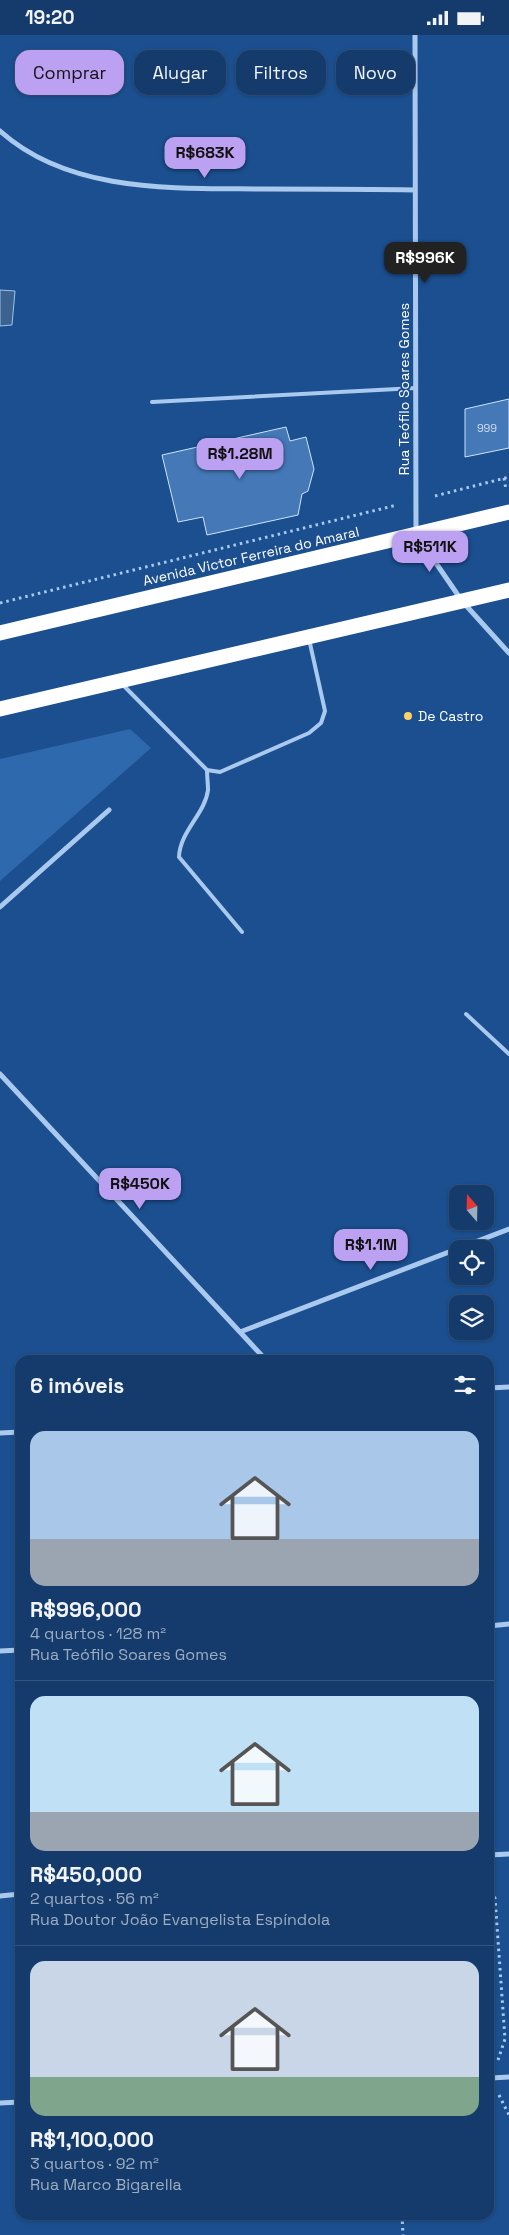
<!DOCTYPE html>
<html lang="pt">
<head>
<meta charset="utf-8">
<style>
  body { margin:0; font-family:"Space Grotesk",sans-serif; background:#1d4271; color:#f1f3f6; height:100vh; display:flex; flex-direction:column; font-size:19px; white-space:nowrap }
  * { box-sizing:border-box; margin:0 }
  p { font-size:16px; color:#9dadc1 }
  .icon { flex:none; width:28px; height:28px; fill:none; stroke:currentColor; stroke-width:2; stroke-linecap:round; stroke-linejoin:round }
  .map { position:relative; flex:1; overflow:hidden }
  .sheet { position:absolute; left:15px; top:1320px; width:479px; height:865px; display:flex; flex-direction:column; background:#143b6b; border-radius:15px; box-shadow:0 1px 4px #0004,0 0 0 1px #33557e }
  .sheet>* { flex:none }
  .banner { position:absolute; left:15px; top:15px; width:480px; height:45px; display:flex; gap:10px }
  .needle { width:32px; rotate:340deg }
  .controls { position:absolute; left:449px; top:1150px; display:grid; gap:10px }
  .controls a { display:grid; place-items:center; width:45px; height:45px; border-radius:10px; background:#143b6b; box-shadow:0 1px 4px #0004,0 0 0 1px #33557e; font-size:25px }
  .price { position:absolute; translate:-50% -42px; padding:0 11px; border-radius:10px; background:#bca0f2; color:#111; font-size:16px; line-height:32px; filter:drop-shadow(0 1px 2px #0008) }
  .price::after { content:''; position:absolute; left:50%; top:30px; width:15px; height:11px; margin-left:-8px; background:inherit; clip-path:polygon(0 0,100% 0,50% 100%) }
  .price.on { background:#222; color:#fff }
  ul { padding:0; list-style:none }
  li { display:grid; align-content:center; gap:10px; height:265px; padding:0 15px }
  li+li { border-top:1px solid #33557e }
  li span { display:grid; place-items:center; height:155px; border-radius:15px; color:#555 }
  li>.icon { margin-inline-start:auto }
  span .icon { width:90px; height:90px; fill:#fffc; stroke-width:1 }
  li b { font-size:21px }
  h2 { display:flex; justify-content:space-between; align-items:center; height:60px; padding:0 15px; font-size:21px }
  .tag { padding:0 18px; border-radius:15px; background:#143b6b; box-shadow:0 1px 4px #0004,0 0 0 1px #33557e; font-size:18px; line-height:45px }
  .tag.on { background:#bca0f2; color:#111 }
  .status { display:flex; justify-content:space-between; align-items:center; height:35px; padding:0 25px; background:#143b6b; direction:ltr }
  .status svg { height:14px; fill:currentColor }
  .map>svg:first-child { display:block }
  .green { fill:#2e69ad }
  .water { fill:#3c6290; stroke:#9cc4f0 }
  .building { fill:#4478b7; stroke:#cfe3fa }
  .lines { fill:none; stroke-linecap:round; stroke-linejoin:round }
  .path { stroke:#a9c9ee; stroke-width:3; stroke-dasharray:2.5 4; stroke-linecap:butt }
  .lane { stroke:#a9c9ee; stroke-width:4 }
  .street { stroke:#a9c9ee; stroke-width:5 }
  .highway { stroke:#fff; stroke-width:15 }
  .poi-dot { fill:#ffd166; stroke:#1b4f8f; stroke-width:2 }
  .labels { text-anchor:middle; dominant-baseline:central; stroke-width:4; stroke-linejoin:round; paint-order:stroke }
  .number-label { font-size:11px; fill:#d0dded }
  .street-label { font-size:14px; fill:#fff; stroke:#1b4f8f }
  .poi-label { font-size:14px; fill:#fff; stroke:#1b4f8f; text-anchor:start }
</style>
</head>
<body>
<div class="status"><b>19:20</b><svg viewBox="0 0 49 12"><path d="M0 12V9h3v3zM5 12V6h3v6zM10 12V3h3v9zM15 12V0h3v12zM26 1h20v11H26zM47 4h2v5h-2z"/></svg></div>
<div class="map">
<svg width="509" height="2200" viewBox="0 0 509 2200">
  <rect width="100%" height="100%" fill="#1b4f8f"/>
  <path class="green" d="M130,694L151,713L0,846V724Z"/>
  <path class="water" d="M0,255L15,256L12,290L0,291Z"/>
  <path class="building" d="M509,364V413L465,422V374Z
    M286,392L290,406L306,402L314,434L308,456L302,459L298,480L207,500L203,482L178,487L162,420Z"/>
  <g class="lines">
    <path class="path" d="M504,443L506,455
      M435,461L509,442
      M0,568L397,470
      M489,1758L490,1773L489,1778
      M489,1850L495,1863L505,2004L498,2025
      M499,2060L509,2080
      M402,2180L403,2200"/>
    <path class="lane" d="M152,367L416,353
      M122,649L207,735L220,737L309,698L321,688L325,676L309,604
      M207,735C207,741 208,749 208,755C205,779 180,796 179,822L242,897
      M466,979L509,1019"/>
    <path class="street" d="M415,0L416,499L462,566L509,618
      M0,96C70,159 176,153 264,154C314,154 365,154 415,155
      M0,872L109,775
      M0,1039L266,1325
      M240,1297L509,1194
      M489,1353L509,1352
      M0,1398L20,1397
      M489,1591L509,1589
      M0,1616L20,1615
      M489,1820L509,1819
      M0,1861L20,1859
      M491,2043L509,2042
      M0,2068L20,2067"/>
    <path class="highway" d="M0,598L509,477
      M0,674L509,555"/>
  </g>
  <circle class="poi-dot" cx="408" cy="681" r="5"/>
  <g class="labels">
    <g class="number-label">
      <text x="487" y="393">999</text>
    </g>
    <g class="street-label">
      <text transform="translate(404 354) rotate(-90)">Rua Teófilo Soares Gomes</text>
      <text transform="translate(251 521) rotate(-13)">Avenida Victor Ferreira do Amaral</text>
    </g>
    <g class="poi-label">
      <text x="418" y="681">De Castro</text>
    </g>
  </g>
</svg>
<div class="controls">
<a><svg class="needle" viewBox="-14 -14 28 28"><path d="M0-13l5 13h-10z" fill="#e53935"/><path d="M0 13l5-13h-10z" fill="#9dadc1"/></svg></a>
<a><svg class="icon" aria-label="locate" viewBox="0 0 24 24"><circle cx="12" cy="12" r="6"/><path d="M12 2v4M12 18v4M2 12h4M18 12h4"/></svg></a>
<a><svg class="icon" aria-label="layers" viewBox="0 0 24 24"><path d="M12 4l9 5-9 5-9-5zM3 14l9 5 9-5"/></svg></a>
</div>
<b class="price" style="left:205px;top:144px">R$683K</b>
<b class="price on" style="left:425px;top:249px">R$996K</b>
<b class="price" style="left:240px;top:445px">R$1.28M</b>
<b class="price" style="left:430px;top:538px">R$511K</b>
<b class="price" style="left:140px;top:1175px">R$450K</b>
<b class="price" style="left:371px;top:1236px">R$1.1M</b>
<div class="banner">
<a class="tag on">Comprar</a>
<a class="tag">Alugar</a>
<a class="tag">Filtros</a>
<a class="tag">Novo</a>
</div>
<section class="sheet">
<h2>6 imóveis<svg class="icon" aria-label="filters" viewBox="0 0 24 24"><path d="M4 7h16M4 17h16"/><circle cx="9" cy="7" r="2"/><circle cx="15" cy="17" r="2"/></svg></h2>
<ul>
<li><span style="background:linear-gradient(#a9c7e8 70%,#9aa5b1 0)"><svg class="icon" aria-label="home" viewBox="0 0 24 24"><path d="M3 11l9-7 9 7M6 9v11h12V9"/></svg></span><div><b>R$996,000</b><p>4 quartos · 128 m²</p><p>Rua Teófilo Soares Gomes</p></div></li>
<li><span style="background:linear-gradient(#bfe0f5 75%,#9aa5b1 0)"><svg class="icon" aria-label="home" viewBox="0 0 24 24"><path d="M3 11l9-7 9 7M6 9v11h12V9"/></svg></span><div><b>R$450,000</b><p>2 quartos · 56 m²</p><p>Rua Doutor João Evangelista Espíndola</p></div></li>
<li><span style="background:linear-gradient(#c9d6e8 75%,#7fa58c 0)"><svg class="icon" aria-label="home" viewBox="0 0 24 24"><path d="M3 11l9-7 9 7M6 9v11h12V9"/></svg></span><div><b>R$1,100,000</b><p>3 quartos · 92 m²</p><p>Rua Marco Bigarella</p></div></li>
</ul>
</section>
</div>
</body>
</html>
